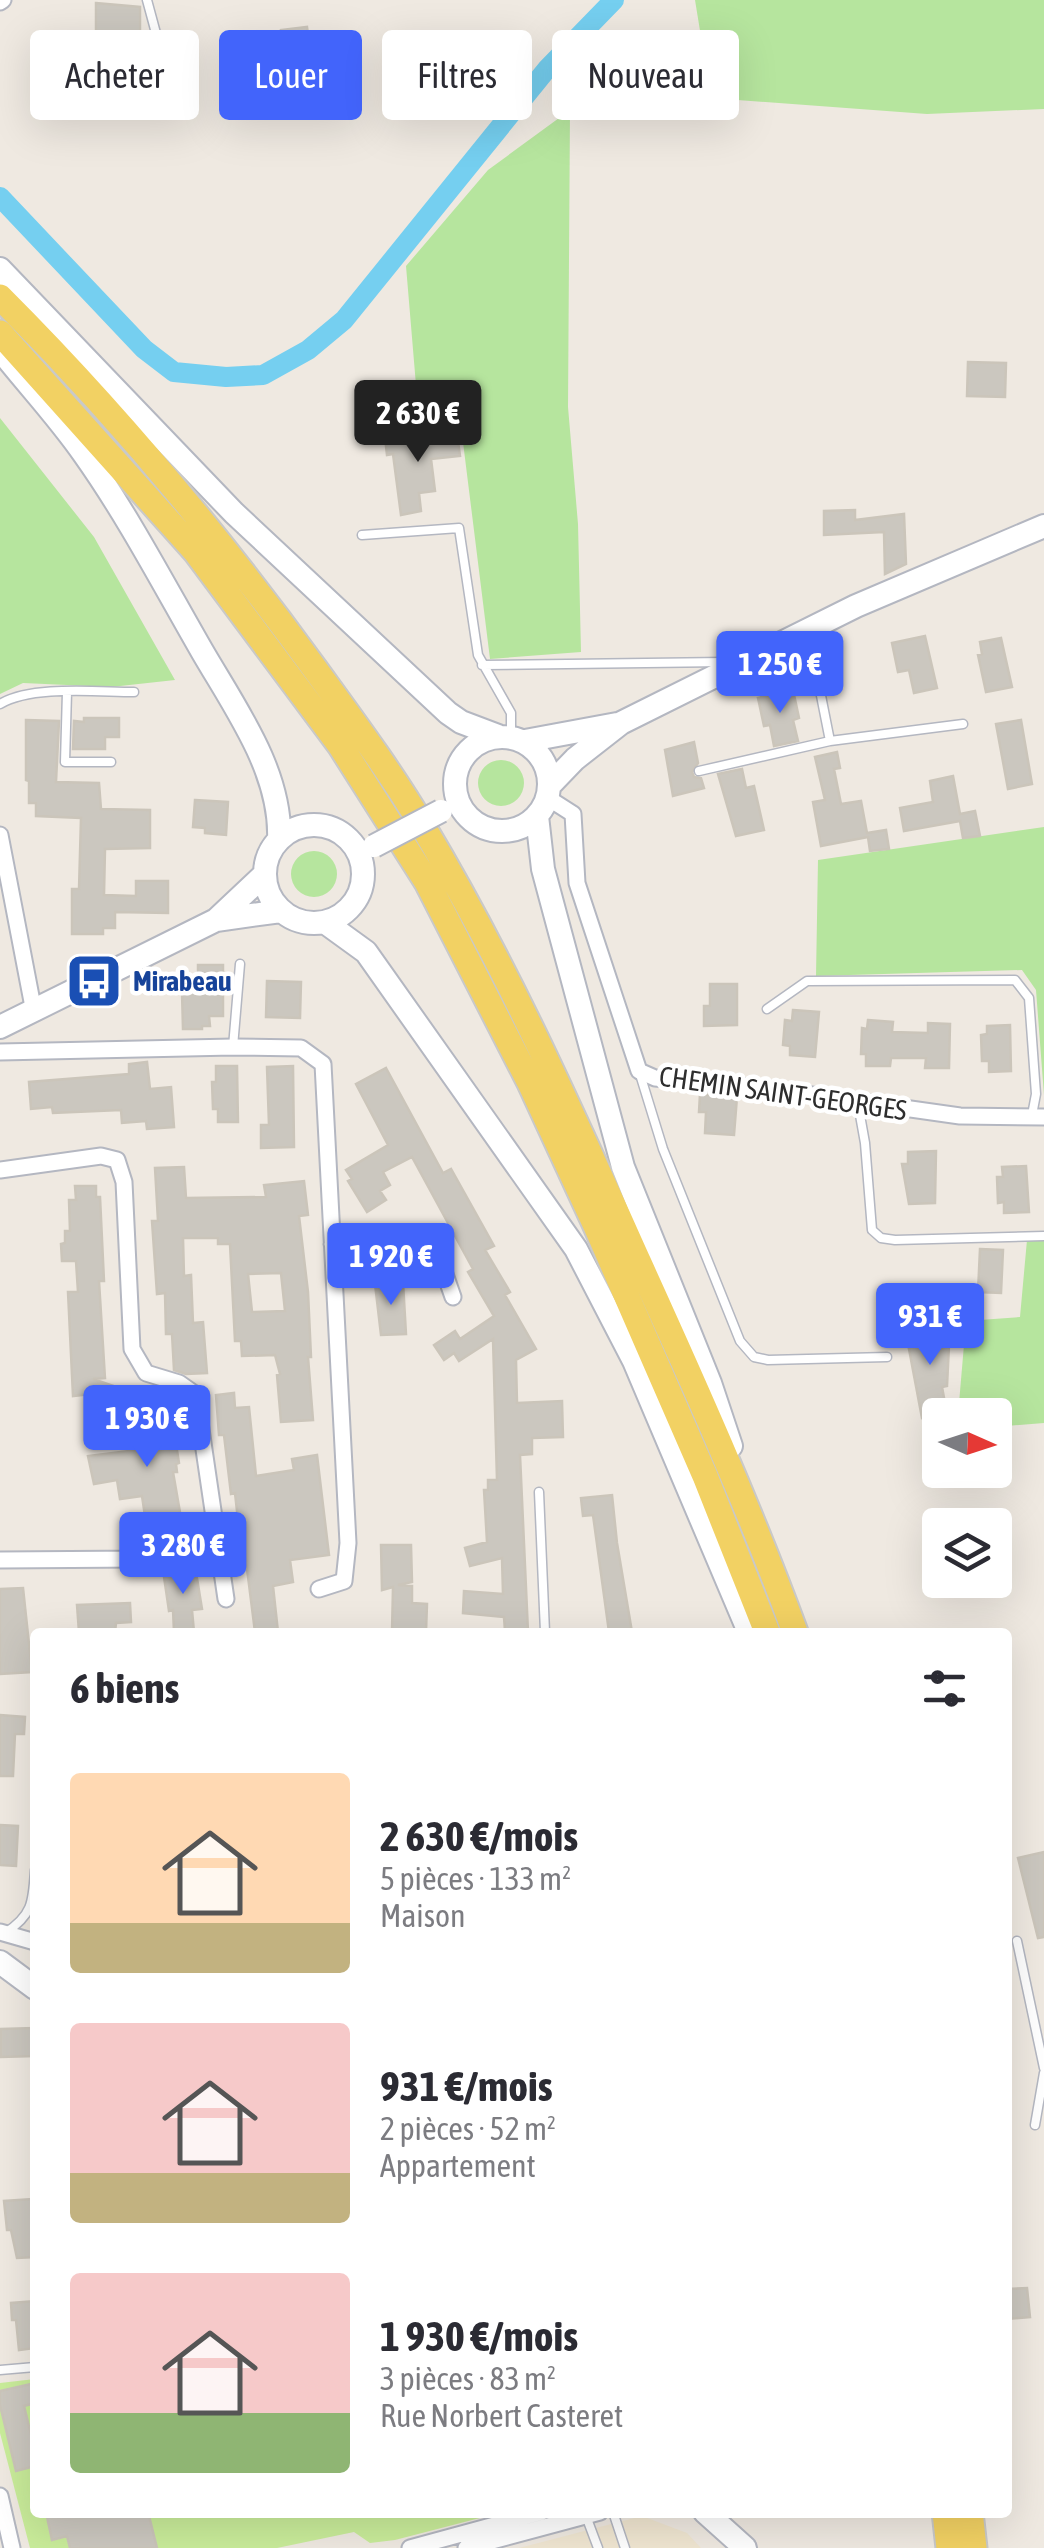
<!DOCTYPE html>
<html lang="fr">
<head>
<meta charset="utf-8">
<style>
  body { margin:0; font-family:"Asap Condensed",sans-serif; background:#f7f7f7; color:#2b2b33; height:100vh; display:flex; flex-direction:column; font-size:38px; white-space:nowrap }
  * { box-sizing:border-box; margin:0 }
  p { font-size:32px; color:#7c7c81 }
  .icon { flex:none; width:55px; height:55px; fill:none; stroke:currentColor; stroke-width:2; stroke-linecap:round; stroke-linejoin:round }
  .map { position:relative; flex:1; overflow:hidden }
  .sheet { position:absolute; left:30px; top:1628px; width:982px; height:890px; display:flex; flex-direction:column; background:#fff; border-radius:10px; box-shadow:0 10px 40px #0002 }
  .sheet>* { flex:none }
  .top-card { position:absolute; left:30px; top:30px; width:985px; height:90px; display:flex; gap:20px }
  .needle { width:65px; rotate:93deg }
  .controls { position:absolute; left:922px; top:1398px; display:grid; gap:20px }
  .controls a { display:grid; place-items:center; width:90px; height:90px; border-radius:10px; background:#fff; box-shadow:0 10px 40px #0002; font-size:50px }
  .price { position:absolute; translate:-50% -85px; padding:0 22px; border-radius:10px; background:#4264fb; color:#fff; font-size:32px; line-height:65px; filter:drop-shadow(0 2px 5px #0008) }
  .price::after { content:''; position:absolute; left:50%; top:60px; width:30px; height:22px; margin-left:-15px; background:inherit; clip-path:polygon(0 0,100% 0,50% 100%) }
  .price.selected { background:#222; color:#fff }
  ul { padding:0; list-style:none }
  li { display:flex; align-items:center; gap:30px; height:250px; padding:0 40px }
  li span { display:grid; place-items:center; flex:none; width:280px; height:200px; border-radius:10px; color:#555 }
  li>.icon { margin-inline-start:auto }
  span .icon { width:120px; height:120px; fill:#fffc; stroke-width:1 }
  li b { font-size:42px }
  h2 { display:flex; justify-content:space-between; align-items:center; height:120px; padding:0 40px; font-size:42px }
  .pill { padding:0 35px; border-radius:10px; background:#fff; box-shadow:0 10px 40px #0002; font-size:35px; line-height:90px }
  .pill.selected { background:#4264fb; color:#fff }
  .map>svg:first-child { display:block }
  .education { fill:#f0e6d1 }
  .green { fill:#b6e59e }
  .pitch { fill:#c9ec9a }
  .lines { fill:none; stroke-linecap:round; stroke-linejoin:round }
  .canal { stroke:#75cff0; stroke-width:20 }
  .building { fill:#cbc7bf; stroke:#cbc5ba; stroke-width:2.5; fill-rule:evenodd }
  .lane-casing { stroke:#b4b7c1; stroke-width:11 }
  .street-casing { stroke:#b4b7c1; stroke-width:19 }
  .secondary-casing { stroke:#b4b7c1; stroke-width:26 }
  .primary-casing { stroke:#c9c9c9; stroke-width:29 }
  .lane { stroke:#fff; stroke-width:8 }
  .street { stroke:#fff; stroke-width:15 }
  .secondary { stroke:#fff; stroke-width:22 }
  .primary { stroke:#f2d163; stroke-width:25 }
  .secondary-bridge-casing { stroke:#b4b7c1; stroke-width:26; stroke-linecap:butt }
  .secondary-bridge { stroke:#fff; stroke-width:22 }
  .labels { text-anchor:middle; dominant-baseline:central; stroke-width:9; stroke-linejoin:round; paint-order:stroke }
  .transit-label { font-size:28px; font-weight:bold; fill:#164399; stroke:#fff; text-anchor:start }
  .street-label { font-size:28px; fill:#2e2e2e; stroke:#fff }
</style>
</head>
<body>
<div class="map">
<svg width="1044" height="2548" viewBox="0 0 1044 2548">
  <rect width="100%" height="100%" fill="#efe9e1"/>
  <path class="education" d="M642,2516L687,2533L701,2548H519Z"/>
  <path class="green" d="M695,0H1044V109L927,114L711,98Z
    M570,110L568,407L578,524L581,652L490,659L460,418L419,421L406,266L488,170Z
    M0,418L94,537L175,680L111,687L23,683L0,694Z
    M478 783a23 23 0 1 1 46 0a23 23 0 1 1-46 0Z
    M1044,827V1095L1036,990L1022,970L816,976L818,860Z
    M291 874a23 23 0 1 1 46 0a23 23 0 1 1-46 0Z
    M1044,1239V1423L995,1427V1415H958L966,1321L1020,1317L1027,1240Z"/>
  <path class="pitch" d="M35,2379V2512L499,2513L395,2540L370,2543L354,2532L277,2548H30L0,2433V2383Z"/>
  <g class="lines">
    <path class="canal" d="M0,197L144,349L174,372L226,377L263,375L308,350L344,320L547,69L614,0"/>
  </g>
  <path class="building" d="M96,3L140,7V59L96,63Z
    M307,27L315,89L288,92L281,30Z
    M968,362L1006,363L1005,397L967,396Z
    M411,433L412,441L457,434L460,456L431,459L435,491L419,493L421,511L401,515L393,454L387,455L385,437Z
    M855,510V520L904,514L906,564L885,574L884,532L824,535V511Z
    M925,636L937,688L914,693L909,670L898,672L892,643Z
    M1001,638L1012,687L986,692L978,655L982,654L980,642Z
    M793,690L799,718L793,720L798,741L774,746L770,725L764,726L758,698Z
    M84,718H119V737H105V749H73L74,721L84,722Z
    M26,720L59,721L56,782L99,783L101,809L150,810V848L105,849L104,895L136,896V881H168V913L115,912V928H103V934H72V889H79L81,818L36,816V803H29V781L26,780Z
    M1021,720L1032,784L1008,789L996,724Z
    M694,742L698,763L692,772L694,777L701,778L704,788L673,796L665,750Z
    M837,752L840,768L834,769L841,804L861,801L867,833L886,830L889,849L870,851L868,837L821,846L813,802L825,800L815,757Z
    M742,769L746,788L754,786L764,830L736,836L718,774Z
    M953,776L960,814L975,811L980,836L963,838L960,821L904,831L900,808L933,802L930,781Z
    M195,800L228,802L226,835L205,833V828L193,827Z
    M198,965H223V1016H209L210,1026H202V1029H183L182,992H198Z
    M267,981L301,982L300,1018L266,1017Z
    M710,984H737V1025L704,1026V1006H710Z
    M793,1010L819,1012L815,1057L790,1055V1046L783,1045L785,1020L792,1021Z
    M868,1020L893,1022L892,1032L928,1033V1023L950,1024L949,1068H925L926,1058H891L890,1066H866V1054H861L862,1028L867,1029Z
    M1010,1025L1011,1071L989,1072V1061H982L981,1035L987,1034V1026Z
    M147,1062L150,1089L171,1087L174,1127L147,1129L146,1121L122,1123L121,1110L53,1113L52,1107L31,1109L29,1082L129,1074V1064Z
    M216,1066H237L238,1122H218V1109H213L212,1082H216Z
    M293,1066L294,1147L261,1148V1125H269L267,1067Z
    M386,1068L443,1173L451,1169L494,1246L485,1250L510,1292L505,1295L536,1349L516,1360L517,1403L562,1401L563,1437L532,1438V1454L520,1455L528,1632L505,1631L504,1617L463,1613L464,1591L503,1594L502,1558L470,1566L465,1548L487,1542L484,1490H488V1480H497L493,1339L459,1361L454,1353L444,1360L434,1345L455,1331L460,1339L494,1316L468,1272L473,1269L412,1157L383,1172L390,1185L380,1191L386,1200L367,1212L348,1181L352,1179L346,1170L388,1145L356,1084Z
    M700,1094L737,1097L734,1135L705,1133L706,1112H699Z
    M936,1151L935,1203L909,1204L902,1164H908V1152Z
    M1026,1166L1029,1212L1004,1213V1202L998,1203L997,1177H1003L1002,1167Z
    M184,1167L186,1198L266,1197L264,1185L304,1181L308,1215L299,1216L308,1292L311,1357H308L313,1420L281,1422L277,1375L280,1374L275,1355L242,1356L241,1341H235L230,1244H218V1238H183L184,1276L191,1275L193,1323L203,1322L207,1373L186,1374L174,1370L172,1334H166L165,1293L157,1294L152,1221H158L155,1168ZM281,1273L285,1311L252,1312L248,1274Z
    M75,1186H96V1197H100L104,1281H99L105,1378L93,1379L125,1390L73,1396L68,1292H78L76,1261H62L61,1244L65,1243V1231H70L69,1200H76Z
    M980,1249L1003,1250L1001,1293L978,1292Z
    M403,1282L406,1334L381,1335L375,1284Z
    M950,1325L947,1386L942,1387L947,1414L922,1418L906,1333Z
    M234,1393L235,1408L249,1407L256,1476L294,1470L292,1459L317,1455L329,1555L290,1560L293,1582L273,1586L278,1632H255L242,1529H239L235,1493L231,1494L224,1435H219L216,1395Z
    M141,1396L164,1403L172,1444H176L179,1463L176,1464L177,1472H173L182,1524L186,1526L187,1535L170,1540L169,1532L148,1536L142,1496L120,1499L117,1480L94,1484L88,1456L137,1450L132,1421Z
    M612,1495L617,1543L632,1632H609L593,1515L583,1516L581,1498Z
    M381,1545H411L412,1582L398,1585L412,1586V1603L427,1604L426,1632H392L393,1587L382,1590Z
    M195,1566L202,1609L192,1610L194,1632H174L173,1610L169,1611L163,1570Z
    M23,1588L32,1672L0,1674V1589Z
    M130,1603L131,1622L116,1623L115,1632H79L77,1605Z
    M0,1715L25,1717L24,1734H15L13,1776H0Z
    M0,1825L18,1826L16,1866L0,1865Z
    M1044,1852V1937L1038,1938L1018,1858Z
    M34,2028L35,2056L1,2057V2029Z
    M32,2199L35,2257L17,2258L11,2230H7L4,2201Z
    M1027,2288L1030,2317L1008,2319V2289Z
    M35,2301V2348L19,2350L16,2320H12L11,2303Z
    M35,2383V2403L24,2406L35,2451V2466L16,2471L0,2405V2391Z
    M46,2512H148L157,2548H70L67,2536L52,2540Z"/>
  <g class="lines">
    <g class="lane-casing">
      <path id="lane" d="M147,0L160,48
        M362,535L459,528L478,655L511,713V737
        M809,635L830,741L963,724
        M482,665L725,662
        M67,692L65,762H111
        M0,704C32,685 97,692 134,692
        M699,771L830,741
        M767,1009L807,981L1015,980L1029,998L1036,1094L1032,1115
        M233,1047L240,964
        M639,1071L663,1149L740,1341L754,1357L768,1360L887,1357
        M858,1104L865,1143L872,1230L881,1238L895,1240L1044,1236
        M539,1492L545,1632
        M5,1933C33,1915 33,1901 35,1870
        M1017,1941L1044,2068
        M1035,2125L1044,2073
        M0,2370L35,2367
        M613,2512L625,2548
        M586,2516L598,2548"/>
    </g>
    <g class="street-casing">
      <path id="street" d="M0,2L3,0
        M548,798L573,814L577,883L639,1071L655,1078L762,1088L960,1116L1044,1117
        M0,835L34,1012
        M0,1052L233,1047L301,1048L323,1064L348,1543L344,1581L319,1589
        M0,1170L101,1156L117,1160L124,1182L132,1349L146,1373L179,1383L196,1395L226,1599
        M332,1244L413,1240L439,1257L453,1297
        M0,1560L141,1559L217,1539
        M0,1932L35,1942
        M0,2496L12,2548
        M410,2548L542,2512
        M466,2548L600,2512"/>
    </g>
    <g class="secondary-casing">
      <path id="secondary" d="M0,269L234,513L448,713L461,722L498,736
        M2,352C29,386 59,418 84,454C128,516 164,585 202,651C235,708 282,772 279,840
        M455 784a47 47 0 1 1 94 0a47 47 0 1 1-94 0Z
        M525,741L617,724
        M550,785L575,759L621,723L856,606L1044,526
        M537,816L543,869L623,1167L710,1383L731,1446
        M265 874a49 49 0 1 1 98 0a49 49 0 1 1-98 0Z
        M216,920L265,874
        M326,923L366,952L576,1249L634,1361L749,1632
        M0,1027L216,920L281,911
        M0,1962L35,1988
        M705,2512L745,2548"/>
    </g>
    <g class="primary-casing">
      <path id="primary" d="M0,297C115,412 220,538 315,669C352,720 390,771 422,825C506,965 572,1114 639,1263C694,1384 749,1507 795,1632
        M0,333L196,552L340,745L427,882L530,1083L596,1226L705,1476L767,1632
        M945,2512L949,2548
        M970,2512L974,2548"/>
    </g>
    <use href="#lane" class="lane"/>
    <use href="#street" class="street"/>
    <use href="#secondary" class="secondary"/>
    <use href="#primary" class="primary"/>
    <g class="secondary-bridge-casing">
      <path id="secondary-bridge" d="M374,846L441,811"/>
    </g>
    <use href="#secondary-bridge" class="secondary-bridge"/>
  </g>
  <defs>
    <g id="bus-square" transform="scale(2.875)"><rect x="-9" y="-9" width="18" height="18" rx="4" fill="#1a4fb4" stroke="#fff"/><path d="M-5-6H5V4H4V6H2V4H-2V6H-4V4H-5ZM-3.5-4V0h7V-4ZM-3.5 1.2v1.5H-2V1.2ZM2 1.2v1.5H3.5V1.2Z" fill="#fff"/></g>
  </defs>
  <g fill-rule="evenodd">
    <use href="#bus-square" x="94" y="981"/>
  </g>
  <g class="labels">
    <g class="transit-label">
      <text x="133" y="981">Mirabeau</text>
    </g>
    <g class="street-label">
      <text transform="translate(783 1093) rotate(8)">CHEMIN SAINT-GEORGES</text>
    </g>
  </g>
</svg>
<div class="controls">
<a><svg class="needle" viewBox="-14 -14 28 28"><path d="M0-13l5 13h-10z" fill="#e53935"/><path d="M0 13l5-13h-10z" fill="#7c7c81"/></svg></a>
<a><svg class="icon" aria-label="layers" viewBox="0 0 24 24"><path d="M12 4l9 5-9 5-9-5zM3 14l9 5 9-5"/></svg></a>
</div>
<b class="price selected" style="left:418px;top:465px">2 630 €</b>
<b class="price" style="left:780px;top:716px">1 250 €</b>
<b class="price" style="left:391px;top:1308px">1 920 €</b>
<b class="price" style="left:930px;top:1368px">931 €</b>
<b class="price" style="left:147px;top:1470px">1 930 €</b>
<b class="price" style="left:183px;top:1597px">3 280 €</b>
<div class="top-card">
<a class="pill">Acheter</a>
<a class="pill selected">Louer</a>
<a class="pill">Filtres</a>
<a class="pill">Nouveau</a>
</div>
<section class="sheet">
<h2>6 biens<svg class="icon" aria-label="filters" viewBox="0 0 24 24"><path d="M4 7h16M4 17h16"/><circle cx="9" cy="7" r="2"/><circle cx="15" cy="17" r="2"/></svg></h2>
<ul>
<li><span style="background:linear-gradient(#ffd9b3 75%,#c2b280 0)"><svg class="icon" aria-label="home" viewBox="0 0 24 24"><path d="M3 11l9-7 9 7M6 9v11h12V9"/></svg></span><div><b>2 630 €/mois</b><p>5 pièces · 133 m²</p><p>Maison</p></div></li>
<li><span style="background:linear-gradient(#f6c9c9 75%,#c2b280 0)"><svg class="icon" aria-label="home" viewBox="0 0 24 24"><path d="M3 11l9-7 9 7M6 9v11h12V9"/></svg></span><div><b>931 €/mois</b><p>2 pièces · 52 m²</p><p>Appartement</p></div></li>
<li><span style="background:linear-gradient(#f6c9c9 70%,#8fb573 0)"><svg class="icon" aria-label="home" viewBox="0 0 24 24"><path d="M3 11l9-7 9 7M6 9v11h12V9"/></svg></span><div><b>1 930 €/mois</b><p>3 pièces · 83 m²</p><p>Rue Norbert Casteret</p></div></li>
</ul>
</section>
</div>
</body>
</html>
